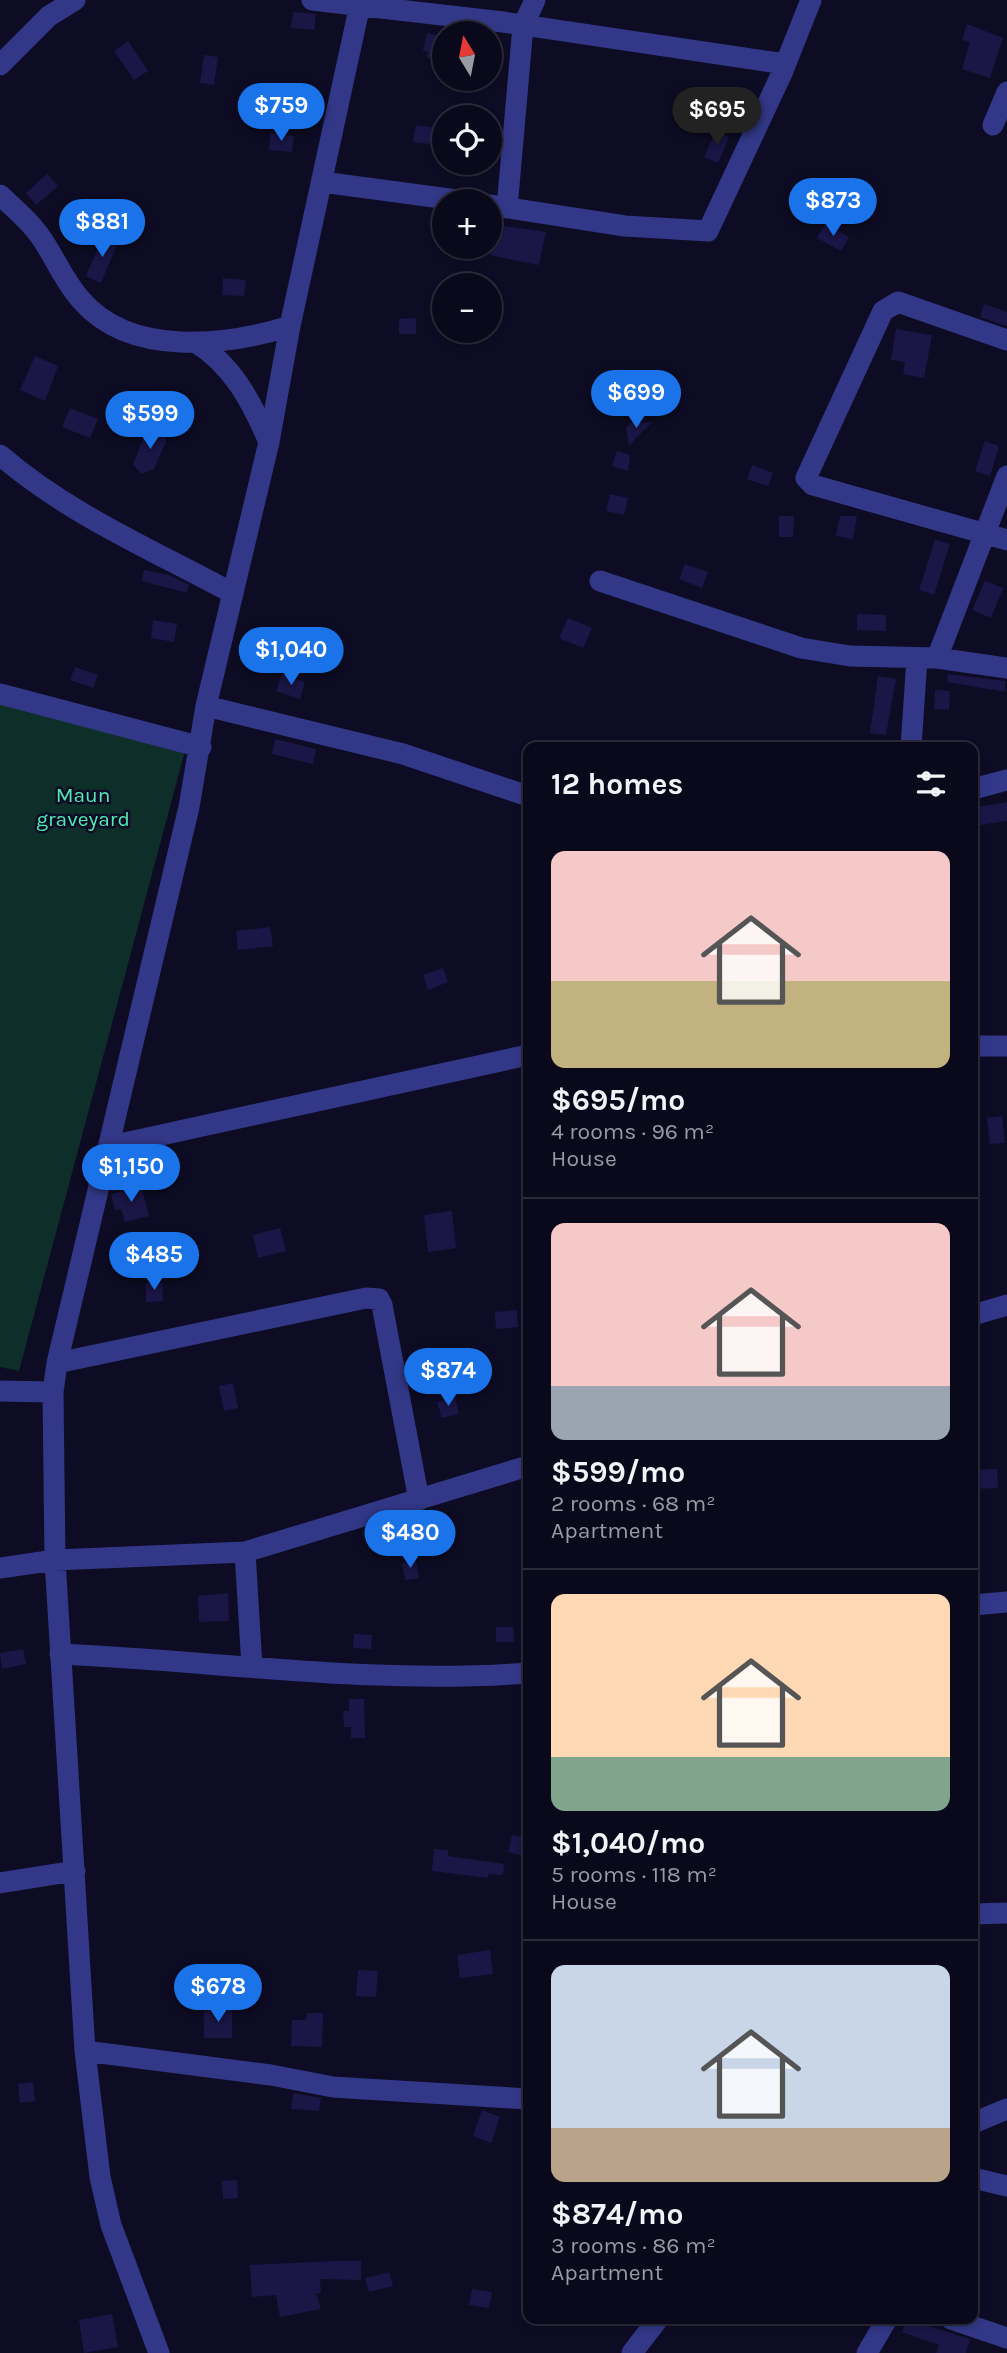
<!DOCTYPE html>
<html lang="en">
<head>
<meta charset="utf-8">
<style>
  body { margin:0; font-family:Karla,sans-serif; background:#131224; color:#f1f3f6; height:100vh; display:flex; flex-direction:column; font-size:26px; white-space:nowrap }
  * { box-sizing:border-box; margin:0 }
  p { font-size:23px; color:#999aa3 }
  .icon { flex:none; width:38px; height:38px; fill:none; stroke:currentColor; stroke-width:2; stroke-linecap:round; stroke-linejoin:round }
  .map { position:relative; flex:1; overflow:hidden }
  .sheet { position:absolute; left:523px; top:742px; width:455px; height:1582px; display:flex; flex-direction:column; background:#0a091b; border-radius:14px; box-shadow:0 4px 10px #0003,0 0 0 2px #2a2a3a }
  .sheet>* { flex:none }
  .needle { width:46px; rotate:350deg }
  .tools { position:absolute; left:432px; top:21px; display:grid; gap:14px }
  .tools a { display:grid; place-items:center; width:70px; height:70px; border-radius:50%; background:#0a091b; box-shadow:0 4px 10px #0003,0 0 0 2px #2a2a3a; font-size:35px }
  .price { position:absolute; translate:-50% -60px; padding:0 16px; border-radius:24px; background:#1a73e8; color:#fff; font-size:23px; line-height:46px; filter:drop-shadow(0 2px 4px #0008) }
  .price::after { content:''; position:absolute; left:50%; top:42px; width:21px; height:16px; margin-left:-10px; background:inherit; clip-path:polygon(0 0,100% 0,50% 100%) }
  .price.selected { background:#222; color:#fff }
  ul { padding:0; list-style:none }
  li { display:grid; align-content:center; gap:14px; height:371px; padding:0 28px }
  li+li { border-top:2px solid #2a2a3a }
  li span { display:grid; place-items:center; height:217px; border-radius:14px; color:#555 }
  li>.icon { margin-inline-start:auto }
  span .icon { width:126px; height:126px; fill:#fffc; stroke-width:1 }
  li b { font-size:30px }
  h2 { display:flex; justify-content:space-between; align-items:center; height:84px; padding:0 28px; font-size:30px }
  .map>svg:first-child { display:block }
  .green { fill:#0e2e2a }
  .building { fill:#1b1646 }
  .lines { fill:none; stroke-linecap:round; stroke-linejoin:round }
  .minor { stroke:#323887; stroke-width:21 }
  .labels { text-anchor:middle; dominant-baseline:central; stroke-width:5; stroke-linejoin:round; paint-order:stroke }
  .park-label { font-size:21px; fill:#4febb3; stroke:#0d0c24 }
</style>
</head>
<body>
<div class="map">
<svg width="1007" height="2353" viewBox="0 0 1007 2353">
  <rect width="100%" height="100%" fill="#0d0c24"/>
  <path class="green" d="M0,699L186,747L19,1371L0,1367Z"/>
  <path class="building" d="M293,12L316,14L314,30L291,28Z
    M967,24L1003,38L990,78L962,69L970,42L962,40Z
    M427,33L444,37V61L427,58L428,52L423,51Z
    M128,41L148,71L134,80L114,51Z
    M204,55L218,57L214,85L200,83Z
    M416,125L444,129V146L413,142Z
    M716,131L729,137L718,163L704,157Z
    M271,133L294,136L292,152L269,150Z
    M47,174L58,186L36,205L26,193Z
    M490,224L546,232L539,265L490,255Z
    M825,224L849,237L841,251L817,238Z
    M103,236L118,242L101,283L86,276Z
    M223,278L246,280L244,296L222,295Z
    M984,304L1007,312V326L980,317Z
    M416,318V334H399V319Z
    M896,329L932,335L924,378L903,374L905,362L891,360Z
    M35,356L58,366L45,401L20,390Z
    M70,408L98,419L90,438L62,427Z
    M652,422L629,445L626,428L630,423Z
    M151,429L163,432L166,442L154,469L141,474L133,464L144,436Z
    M985,441L999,446L990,476L975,471Z
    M617,451L630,455L628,471L612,466Z
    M752,465L773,473L768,486L747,479Z
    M610,494L628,498L624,515L606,511Z
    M779,516H794L793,537H779Z
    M840,516H857L853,539L836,536Z
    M935,540L950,544L934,595L919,590Z
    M685,564L708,572L702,588L679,579Z
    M144,570L169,575L189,585L187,593L142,581Z
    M985,581L1003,588L991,618L972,610Z
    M857,614L886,615V631L857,630Z
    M568,618L592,628L583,648L559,638Z
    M153,620L177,624L174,642L151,638Z
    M75,667L98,675L93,688L70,680Z
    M282,674L305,682L300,699L276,691Z
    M948,674L1005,681V692L947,682Z
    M878,676L896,679L886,735L870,733Z
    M935,690L950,691L949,710L934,709Z
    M275,739L316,749L313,764L272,754Z
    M1007,802V821L973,826V808Z
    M270,927L273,946L238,950L236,931Z
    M443,968L448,982L428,990L423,975Z
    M1002,1116L1005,1143L990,1144L987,1118Z
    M141,1186L149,1216L125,1222L121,1209L115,1210L111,1194Z
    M452,1211L456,1248L428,1252L424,1215Z
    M280,1228L286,1251L258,1258L253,1235Z
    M146,1283H162L163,1301L146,1302Z
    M517,1310L518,1327L496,1329L495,1312Z
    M233,1383L238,1408L224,1411L219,1386Z
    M455,1397L459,1414L442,1418L437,1402Z
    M997,1469L998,1488L973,1489V1470Z
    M416,1561L419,1578L405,1580L402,1563Z
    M228,1593L229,1621L199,1622L198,1596Z
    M496,1627H513L514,1642H496Z
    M354,1634L372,1635L371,1649L353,1648Z
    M23,1649L26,1664L2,1669L0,1653Z
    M349,1699H364L365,1738H351V1727H344L343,1711H349Z
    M512,1835L528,1838L526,1856L508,1852Z
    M434,1849L448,1850V1856L504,1864L503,1875L488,1874V1878L432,1871Z
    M490,1950L493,1974L460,1978L457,1955Z
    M358,1970L378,1971L376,1997L356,1996Z
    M232,2010V2038H204V2011Z
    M307,2013H323L322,2047L291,2046L292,2020H306Z
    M33,2082L35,2101L20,2103L18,2084Z
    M293,2093L321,2098L319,2111L291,2109Z
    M482,2110L500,2117L491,2143L473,2136Z
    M237,2180L238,2198L223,2199L222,2181Z
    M337,2261H361V2280L320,2279L321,2293H316L321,2309L280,2317L276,2295L252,2297L250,2265Z
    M389,2272L393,2286L369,2292L365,2278Z
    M472,2289L492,2292L489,2308L469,2305Z
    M112,2314L118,2347L84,2353L79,2320Z
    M907,2319L970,2339L966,2353H936L939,2345L902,2332Z"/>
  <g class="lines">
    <path class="minor" d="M312,0L503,22L785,64
      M0,65L49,16L75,0
      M993,125L1007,92
      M322,182L464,201
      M0,195C15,209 33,224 44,242C57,262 66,284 82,301C131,357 226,346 290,326
      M490,205L625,226L708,231L782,73L811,0
      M507,208L523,26L535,0
      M1007,340L898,302L883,311L806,478L813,485L1007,540
      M195,342C233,365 252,403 269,442
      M0,455C68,514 153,550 232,593
      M600,581L801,648L850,656L937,658L1007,668
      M937,658L1007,476
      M0,694L201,747
      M206,706L403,754L528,796
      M911,747L917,658
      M973,789L1007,780
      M973,1046H1007
      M111,1146L528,1055
      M973,1315L1007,1305
      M57,1363L366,1298L379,1299L382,1305L419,1500
      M0,1391L53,1392
      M245,1552L252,1667
      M0,1568L55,1560L245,1552L528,1466
      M973,1605L1007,1602
      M60,1654C216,1661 372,1685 528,1673
      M0,1883L75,1871
      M973,1914L1007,1913
      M85,2051L271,2075L333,2087L528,2099
      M973,2123L1007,2109
      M973,2178L1007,2186
      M951,2319L1007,2338
      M159,2353L111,2225L100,2177L85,2051L55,1560L53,1392L57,1363L189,807L206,706L269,442L290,326L361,0
      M632,2353L658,2319
      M867,2353L887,2319"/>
  </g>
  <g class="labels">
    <g class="park-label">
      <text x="83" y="795">Maun<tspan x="83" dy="24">graveyard</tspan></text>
    </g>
  </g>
</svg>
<div class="tools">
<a><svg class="needle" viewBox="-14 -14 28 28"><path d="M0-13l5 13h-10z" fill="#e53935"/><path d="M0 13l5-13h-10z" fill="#999aa3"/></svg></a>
<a><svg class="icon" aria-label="locate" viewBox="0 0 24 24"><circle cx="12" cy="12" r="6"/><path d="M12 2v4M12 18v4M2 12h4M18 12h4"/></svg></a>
<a>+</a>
<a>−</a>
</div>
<b class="price" style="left:281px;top:143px">$759</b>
<b class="price selected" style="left:717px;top:147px">$695</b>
<b class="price" style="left:833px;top:238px">$873</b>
<b class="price" style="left:102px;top:259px">$881</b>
<b class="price" style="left:636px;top:430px">$699</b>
<b class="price" style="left:150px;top:451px">$599</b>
<b class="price" style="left:291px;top:687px">$1,040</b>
<b class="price" style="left:131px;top:1204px">$1,150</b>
<b class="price" style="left:154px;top:1292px">$485</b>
<b class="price" style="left:448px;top:1408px">$874</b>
<b class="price" style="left:410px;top:1570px">$480</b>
<b class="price" style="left:218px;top:2024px">$678</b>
<section class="sheet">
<h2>12 homes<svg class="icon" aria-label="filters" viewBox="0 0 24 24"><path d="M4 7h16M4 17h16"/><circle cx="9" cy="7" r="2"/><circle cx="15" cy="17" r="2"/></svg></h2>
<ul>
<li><span style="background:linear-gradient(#f6c9c9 60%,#c2b280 0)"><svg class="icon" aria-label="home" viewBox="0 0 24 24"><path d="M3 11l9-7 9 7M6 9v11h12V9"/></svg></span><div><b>$695/mo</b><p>4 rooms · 96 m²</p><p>House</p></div></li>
<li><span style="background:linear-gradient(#f6c9c9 75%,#9aa5b1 0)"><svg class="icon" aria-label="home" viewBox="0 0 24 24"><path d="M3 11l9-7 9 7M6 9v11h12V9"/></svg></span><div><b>$599/mo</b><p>2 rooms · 68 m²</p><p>Apartment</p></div></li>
<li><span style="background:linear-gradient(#ffd9b3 75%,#7fa58c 0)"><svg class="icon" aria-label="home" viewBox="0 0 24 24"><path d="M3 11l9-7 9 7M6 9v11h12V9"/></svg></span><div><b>$1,040/mo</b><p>5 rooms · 118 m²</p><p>House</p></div></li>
<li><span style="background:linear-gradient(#c9d6e8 75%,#b9a48a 0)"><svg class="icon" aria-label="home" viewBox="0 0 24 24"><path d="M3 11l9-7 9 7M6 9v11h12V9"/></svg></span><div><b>$874/mo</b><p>3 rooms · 86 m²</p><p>Apartment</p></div></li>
</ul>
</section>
</div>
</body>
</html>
